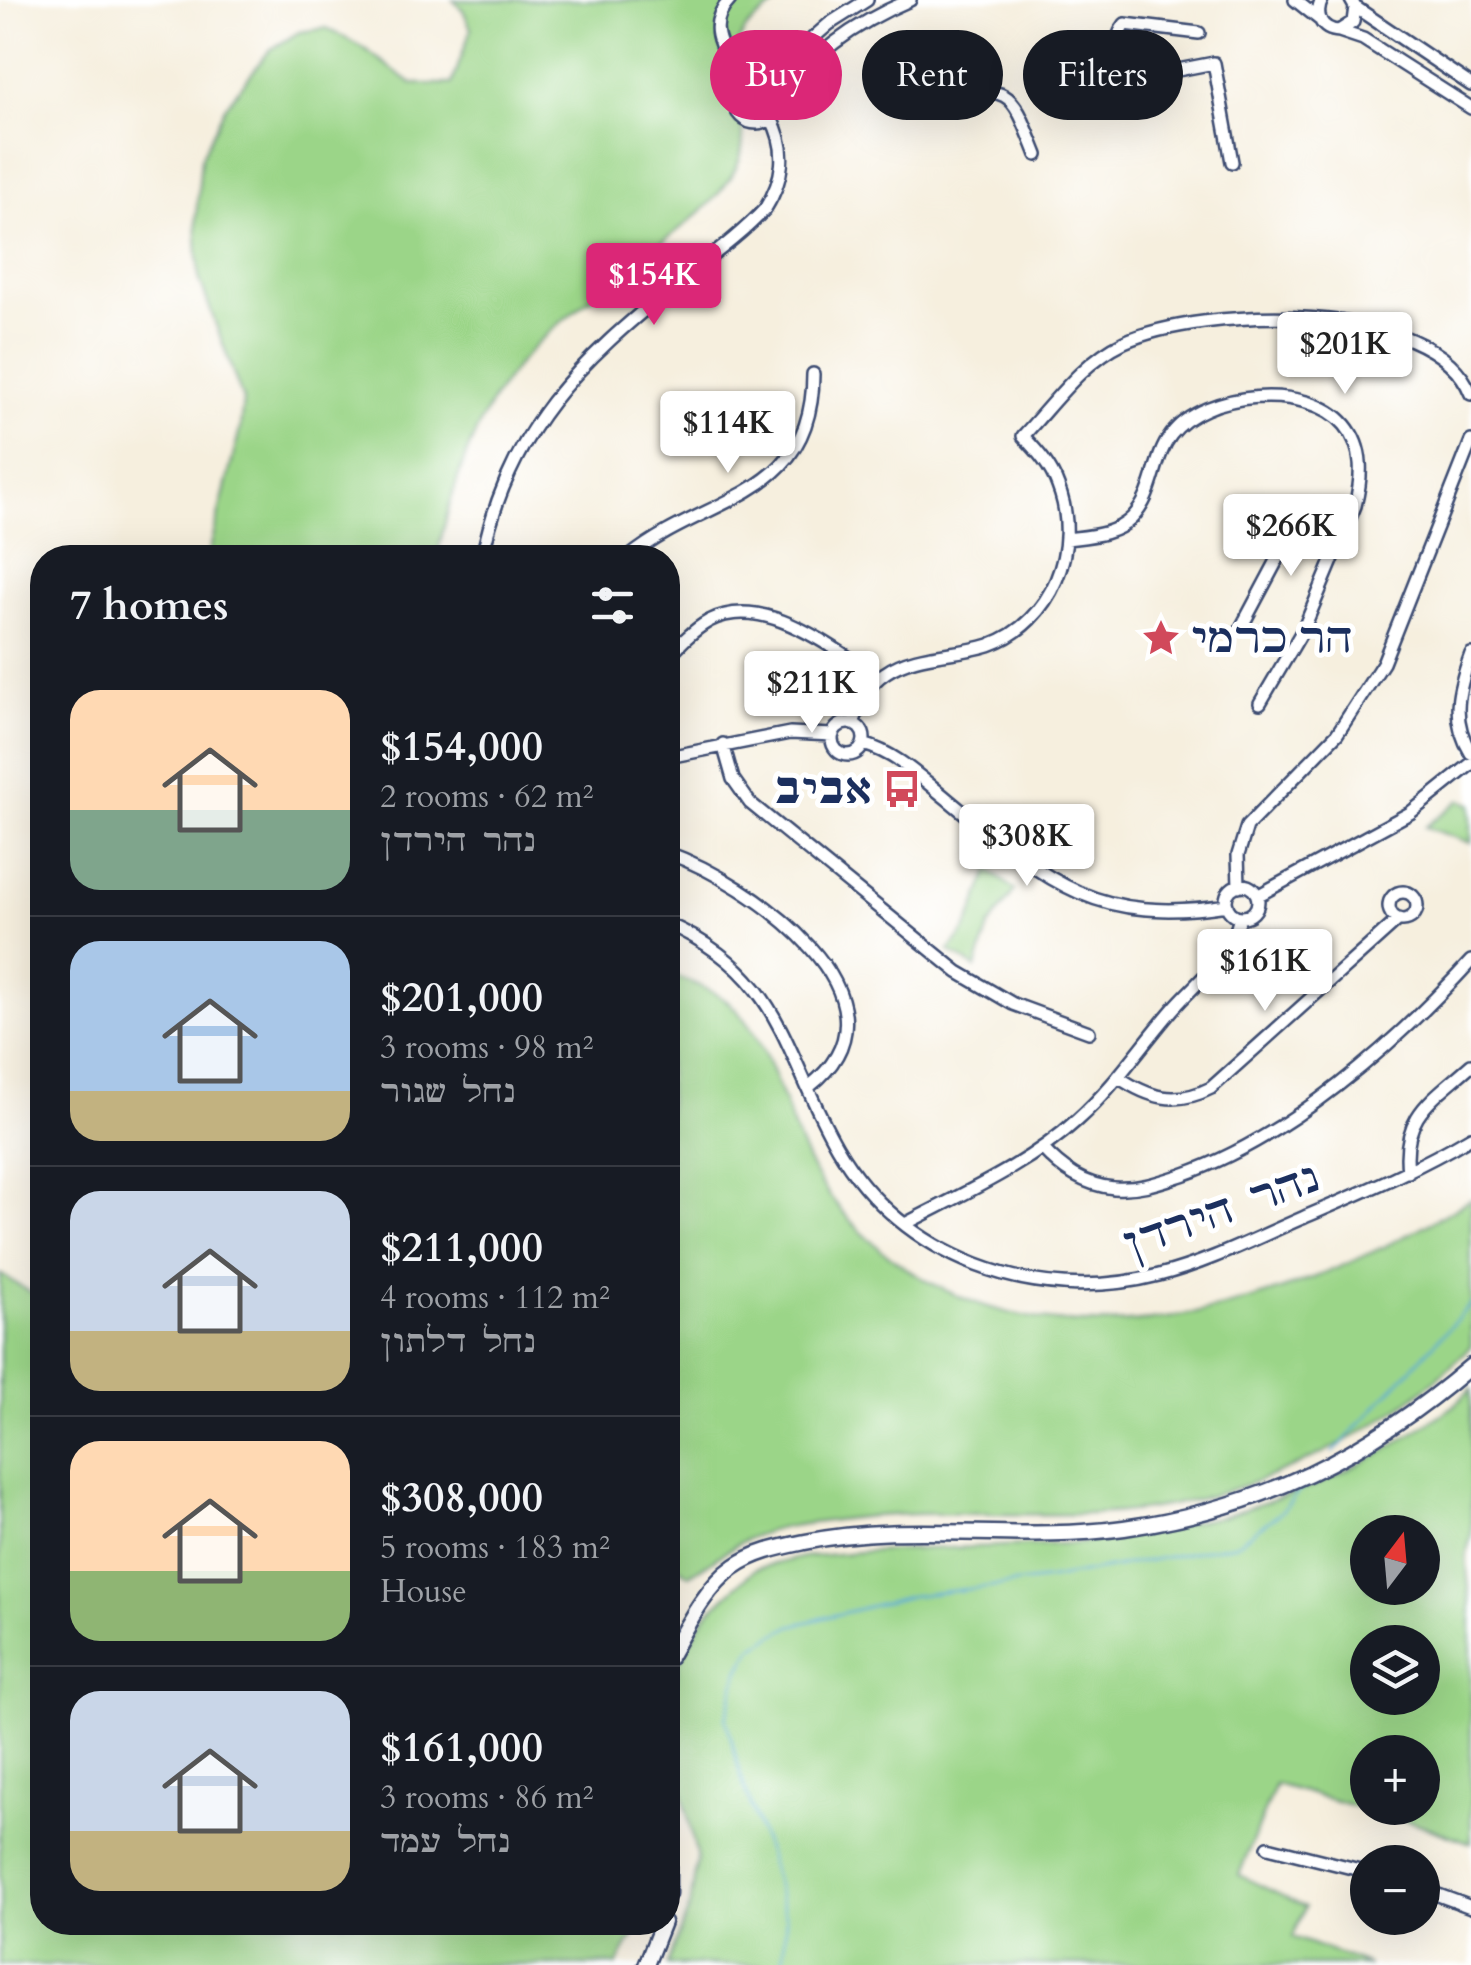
<!DOCTYPE html>
<html lang="en">
<head>
<meta charset="utf-8">
<style>
  body { margin:0; font-family:Cardo,"Frank Ruhl Libre",serif; background:#20242c; color:#f1f3f6; height:100vh; display:flex; flex-direction:column; font-size:38px; white-space:nowrap }
  * { box-sizing:border-box; margin:0 }
  p { font-size:32px; color:#9ea1a6 }
  .icon { flex:none; width:55px; height:55px; fill:none; stroke:currentColor; stroke-width:2; stroke-linecap:round; stroke-linejoin:round }
  .map { position:relative; flex:1; overflow:hidden }
  .drawer { position:absolute; left:30px; top:545px; width:650px; height:1390px; display:flex; flex-direction:column; background:#171b24; border-radius:40px; box-shadow:0 10px 40px #0002 }
  .drawer>* { flex:none }
  .top-card { position:absolute; left:710px; top:30px; width:610px; height:90px; display:flex; gap:20px }
  .needle { width:65px; rotate:16deg }
  .tools { position:absolute; left:1350px; top:1515px; display:grid; gap:20px }
  .tools a { display:grid; place-items:center; width:90px; height:90px; border-radius:50%; background:#171b24; box-shadow:0 10px 40px #0002; font-size:50px }
  .price { position:absolute; translate:-50% -85px; padding:0 22px; border-radius:10px; background:#fff; color:#222; font-size:32px; line-height:65px; filter:drop-shadow(0 2px 5px #0008) }
  .price::after { content:''; position:absolute; left:50%; top:60px; width:30px; height:22px; margin-left:-15px; background:inherit; clip-path:polygon(0 0,100% 0,50% 100%) }
  .price.on { background:#db2777; color:#fff }
  ul { padding:0; list-style:none }
  li { display:flex; align-items:center; gap:30px; height:250px; padding:0 40px }
  li+li { border-top:2px solid #363941 }
  li span { display:grid; place-items:center; flex:none; width:280px; height:200px; border-radius:30px; color:#555 }
  li>.icon { margin-inline-start:auto }
  span .icon { width:120px; height:120px; fill:#fffc; stroke-width:1 }
  li b { font-size:42px }
  h2 { display:flex; justify-content:space-between; align-items:center; height:120px; padding:0 40px; font-size:42px }
  .pill { padding:0 35px; border-radius:45px; background:#171b24; box-shadow:0 10px 40px #0002; font-size:35px; line-height:90px }
  .pill.on { background:#db2777; color:#fff }
  .map>svg:first-child { display:block }
  .green { fill:#9bd588; stroke:#5b8273; stroke-width:2.5; fill-rule:evenodd }
  .lines { fill:none; stroke-linecap:round; stroke-linejoin:round }
  .stream { stroke:#59aad4; stroke-width:2.5 }
  .minor-casing { stroke:#3c4c71; stroke-width:16 }
  .major-casing { stroke:#3c4c71; stroke-width:19 }
  .minor { stroke:#fff; stroke-width:11 }
  .major { stroke:#fff; stroke-width:14 }
  .labels { text-anchor:middle; dominant-baseline:central; stroke-width:10; stroke-linejoin:round; paint-order:stroke }
  .poi-label { font-size:42px; font-weight:bold; fill:#1b2f5e; stroke:#fff; text-anchor:start }
  .street-label { font-size:42px; fill:#1b2f5e; stroke:#fff }
</style>
</head>
<body>
<div class="map">
<svg width="1471" height="1965" viewBox="0 0 1471 1965">
  <rect width="100%" height="100%" fill="#fff"/>
  <filter id="ink" filterUnits="userSpaceOnUse"><feTurbulence type="fractalNoise" baseFrequency=".01" numOctaves="2"/><feDisplacementMap in="SourceGraphic" scale="20" xChannelSelector="R" yChannelSelector="G"/><feConvolveMatrix kernelMatrix="1 2 1 2 8 2 1 2 1" color-interpolation-filters="sRGB"/></filter>
  <filter id="wash" filterUnits="userSpaceOnUse"><feTurbulence type="fractalNoise" baseFrequency=".0048" numOctaves="4" result="noise"/><feDisplacementMap in="SourceGraphic" scale="40" xChannelSelector="R" yChannelSelector="G"/><feGaussianBlur stdDeviation="2.25" result="paint"/><feColorMatrix in="noise" values="0 0 0 0 0 0 0 0 0 0 0 0 0 0 0 0 0 1.4 0 .05"/><feComposite in="paint" operator="in"/></filter>
  <g filter="url(#wash)">
    <rect width="100%" height="100%" fill="#f6efde"/>
    <path class="green" d="M453,0H783C772,9 756,17 747,28C716,65 759,122 736,168C718,204 678,229 649,253C610,285 565,315 530,351C476,407 453,483 437,557H208L240,429L243,400L199,278L196,218L201,158L225,107L270,50L299,32L327,28L362,47L413,84H452L471,29L463,10Z
      M1460,800L1471,804V843L1425,827Z
      M989,870L1015,890L989,927L976,968L949,951L967,928Z
      M668,974C688,981 712,989 729,1003C770,1037 785,1118 810,1165C834,1209 872,1247 914,1273C1089,1381 1311,1295 1471,1199V1346C1379,1443 1226,1510 1092,1514C1004,1517 915,1508 828,1521C803,1524 777,1527 754,1536C731,1545 710,1563 689,1575L668,1560Z
      M0,1274L42,1299V1922L634,1923L633,1937L617,1965H0Z
      M1471,1389V1535L1466,1556L1471,1614V1843L1418,1824L1275,1784L1239,1875L1305,1907L1293,1937L1369,1965H667L690,1906L697,1859L675,1756L671,1713L679,1663L705,1615L755,1569L803,1557L871,1551L1081,1543L1224,1516L1317,1485L1383,1452L1454,1406ZM1368,1532H1422V1588H1368ZM1368,1642H1422V1698H1368ZM1368,1752H1422V1808H1368Z"/>
    <g class="lines">
      <path class="stream" d="M1333,1453L1471,1304
        M783,1965L786,1918L768,1854L741,1777L726,1718L739,1671L753,1647L791,1626L911,1596L1051,1579L1236,1544L1279,1514L1308,1481"/>
    </g>
  </g>
  <g filter="url(#ink)">
    <g class="lines">
      <g class="minor-casing">
        <path id="minor" d="M730,0C702,29 726,54 743,82
          M1295,0L1319,19
          M1322,0C1314,15 1321,30 1339,31L1353,22L1355,7L1351,0
          M1355,7L1471,85
          M1339,31L1363,39L1471,108
          M1199,33L1125,24C1111,41 1118,62 1126,80L1214,63L1232,162
          M963,53L927,70L943,105C1011,79 1012,93 1037,155
          M734 100a23 23 0 1 1 46 0a23 23 0 1 1-46 0Z
          M757,77L782,65L829,24L867,0
          M780,99C812,53 858,22 910,0
          M1067,539C1090,536 1115,535 1132,518C1155,495 1152,460 1171,435C1203,391 1309,382 1345,425C1365,449 1362,478 1355,506L1304,628L1260,703
          M482,558C508,429 579,362 677,283C707,259 739,237 765,209C784,179 788,150 771,118
          M628,558C708,493 813,500 813,374
          M1242,626L1290,536L1309,529L1344,536
          M1471,654C1458,689 1450,719 1471,753
          M668,657C680,644 693,630 709,621C765,592 832,649 879,677
          M832 739a16 16 0 1 1 32 0a16 16 0 1 1-32 0Z
          M853,724C860,705 866,685 885,673C915,652 955,656 989,645C1052,623 1082,547 1058,486C1051,466 1037,451 1023,436C1054,403 1082,362 1124,342C1201,307 1433,297 1471,394
          M723,744L733,779L750,803L958,972L1013,1004L1089,1032
          M863,744C896,753 920,777 946,798C1043,878 1092,926 1227,905
          M668,757L790,733L833,735
          M668,853C747,881 920,998 810,1086
          M1226 901a16 16 0 1 1 32 0a16 16 0 1 1-32 0Z
          M1239,886L1238,855L1247,826L1337,734L1383,663L1471,441
          M1389 906a14 14 0 1 1 28 0a14 14 0 1 1-28 0Z
          M1257,896L1410,813L1471,764
          M668,924C783,975 782,1051 837,1147C902,1259 1036,1307 1159,1275C1207,1263 1254,1239 1300,1219C1358,1194 1416,1170 1471,1137
          M1118,1077C1149,1098 1176,1106 1211,1088L1399,919
          M1042,1148C1062,1170 1084,1185 1114,1188C1138,1190 1160,1182 1182,1175C1289,1138 1395,1044 1471,961
          M1408,1172C1401,1115 1432,1100 1471,1065
          M905,1224C964,1193 1028,1165 1077,1120C1114,1087 1141,1046 1173,1009C1200,978 1231,958 1240,917
          M1268,1847L1368,1872
          M1422,1889L1471,1907"/>
      </g>
      <g class="major-casing">
        <path id="major" d="M668,1659C684,1631 706,1586 734,1567C755,1552 781,1547 805,1542C911,1520 1018,1543 1124,1528C1262,1508 1366,1456 1471,1366
          M668,1832V1894
          M646,1965L663,1922"/>
      </g>
      <use href="#minor" class="minor"/>
      <use href="#major" class="major"/>
    </g>
  </g>
  <defs>
    <g id="sight-bare" transform="scale(3)"><path d="M0-6L1.8-2.2L6-1.7L2.9 1.2L3.7 5.4L0 3.3L-3.7 5.4L-2.9 1.2L-6-1.7L-1.8-2.2Z" fill="#d1495b" stroke="#fff" stroke-width="2.5" paint-order="stroke"/></g>
    <g id="bus-bare" transform="scale(3)"><path d="M-5-6H5V4H4V6H2V4H-2V6H-4V4H-5ZM-3.5-4V0h7V-4ZM-3.5 1.2v1.5H-2V1.2ZM2 1.2v1.5H3.5V1.2Z" fill="#d1495b" stroke="#fff" stroke-width="2.5" paint-order="stroke"/></g>
  </defs>
  <g fill-rule="evenodd">
    <use href="#sight-bare" x="1161" y="638"/>
    <use href="#bus-bare" x="902" y="789"/>
  </g>
  <g class="labels">
    <g class="poi-label">
      <text x="1191" y="638">הר כרמי</text>
      <text x="872" y="789" text-anchor="end">אביב</text>
    </g>
    <g class="street-label">
      <text transform="translate(1221 1211) rotate(-20)">נהר הירדן</text>
    </g>
  </g>
</svg>
<div class="tools">
<a><svg class="needle" viewBox="-14 -14 28 28"><path d="M0-13l5 13h-10z" fill="#e53935"/><path d="M0 13l5-13h-10z" fill="#9ea1a6"/></svg></a>
<a><svg class="icon" aria-label="layers" viewBox="0 0 24 24"><path d="M12 4l9 5-9 5-9-5zM3 14l9 5 9-5"/></svg></a>
<a>+</a>
<a>−</a>
</div>
<b class="price on" style="left:654px;top:328px">$154K</b>
<b class="price" style="left:1345px;top:397px">$201K</b>
<b class="price" style="left:728px;top:476px">$114K</b>
<b class="price" style="left:1291px;top:579px">$266K</b>
<b class="price" style="left:812px;top:736px">$211K</b>
<b class="price" style="left:1027px;top:889px">$308K</b>
<b class="price" style="left:1265px;top:1014px">$161K</b>
<div class="top-card">
<a class="pill on">Buy</a>
<a class="pill">Rent</a>
<a class="pill">Filters</a>
</div>
<section class="drawer">
<h2>7 homes<svg class="icon" aria-label="filters" viewBox="0 0 24 24"><path d="M4 7h16M4 17h16"/><circle cx="9" cy="7" r="2"/><circle cx="15" cy="17" r="2"/></svg></h2>
<ul>
<li><span style="background:linear-gradient(#ffd9b3 60%,#7fa58c 0)"><svg class="icon" aria-label="home" viewBox="0 0 24 24"><path d="M3 11l9-7 9 7M6 9v11h12V9"/></svg></span><div><b>$154,000</b><p>2 rooms · 62 m²</p><p>נהר הירדן</p></div></li>
<li><span style="background:linear-gradient(#a9c7e8 75%,#c2b280 0)"><svg class="icon" aria-label="home" viewBox="0 0 24 24"><path d="M3 11l9-7 9 7M6 9v11h12V9"/></svg></span><div><b>$201,000</b><p>3 rooms · 98 m²</p><p>נחל שגור</p></div></li>
<li><span style="background:linear-gradient(#c9d6e8 70%,#c2b280 0)"><svg class="icon" aria-label="home" viewBox="0 0 24 24"><path d="M3 11l9-7 9 7M6 9v11h12V9"/></svg></span><div><b>$211,000</b><p>4 rooms · 112 m²</p><p>נחל דלתון</p></div></li>
<li><span style="background:linear-gradient(#ffd9b3 65%,#8fb573 0)"><svg class="icon" aria-label="home" viewBox="0 0 24 24"><path d="M3 11l9-7 9 7M6 9v11h12V9"/></svg></span><div><b>$308,000</b><p>5 rooms · 183 m²</p><p>House</p></div></li>
<li><span style="background:linear-gradient(#c9d6e8 70%,#c2b280 0)"><svg class="icon" aria-label="home" viewBox="0 0 24 24"><path d="M3 11l9-7 9 7M6 9v11h12V9"/></svg></span><div><b>$161,000</b><p>3 rooms · 86 m²</p><p>נחל עמד</p></div></li>
</ul>
</section>
</div>
</body>
</html>
